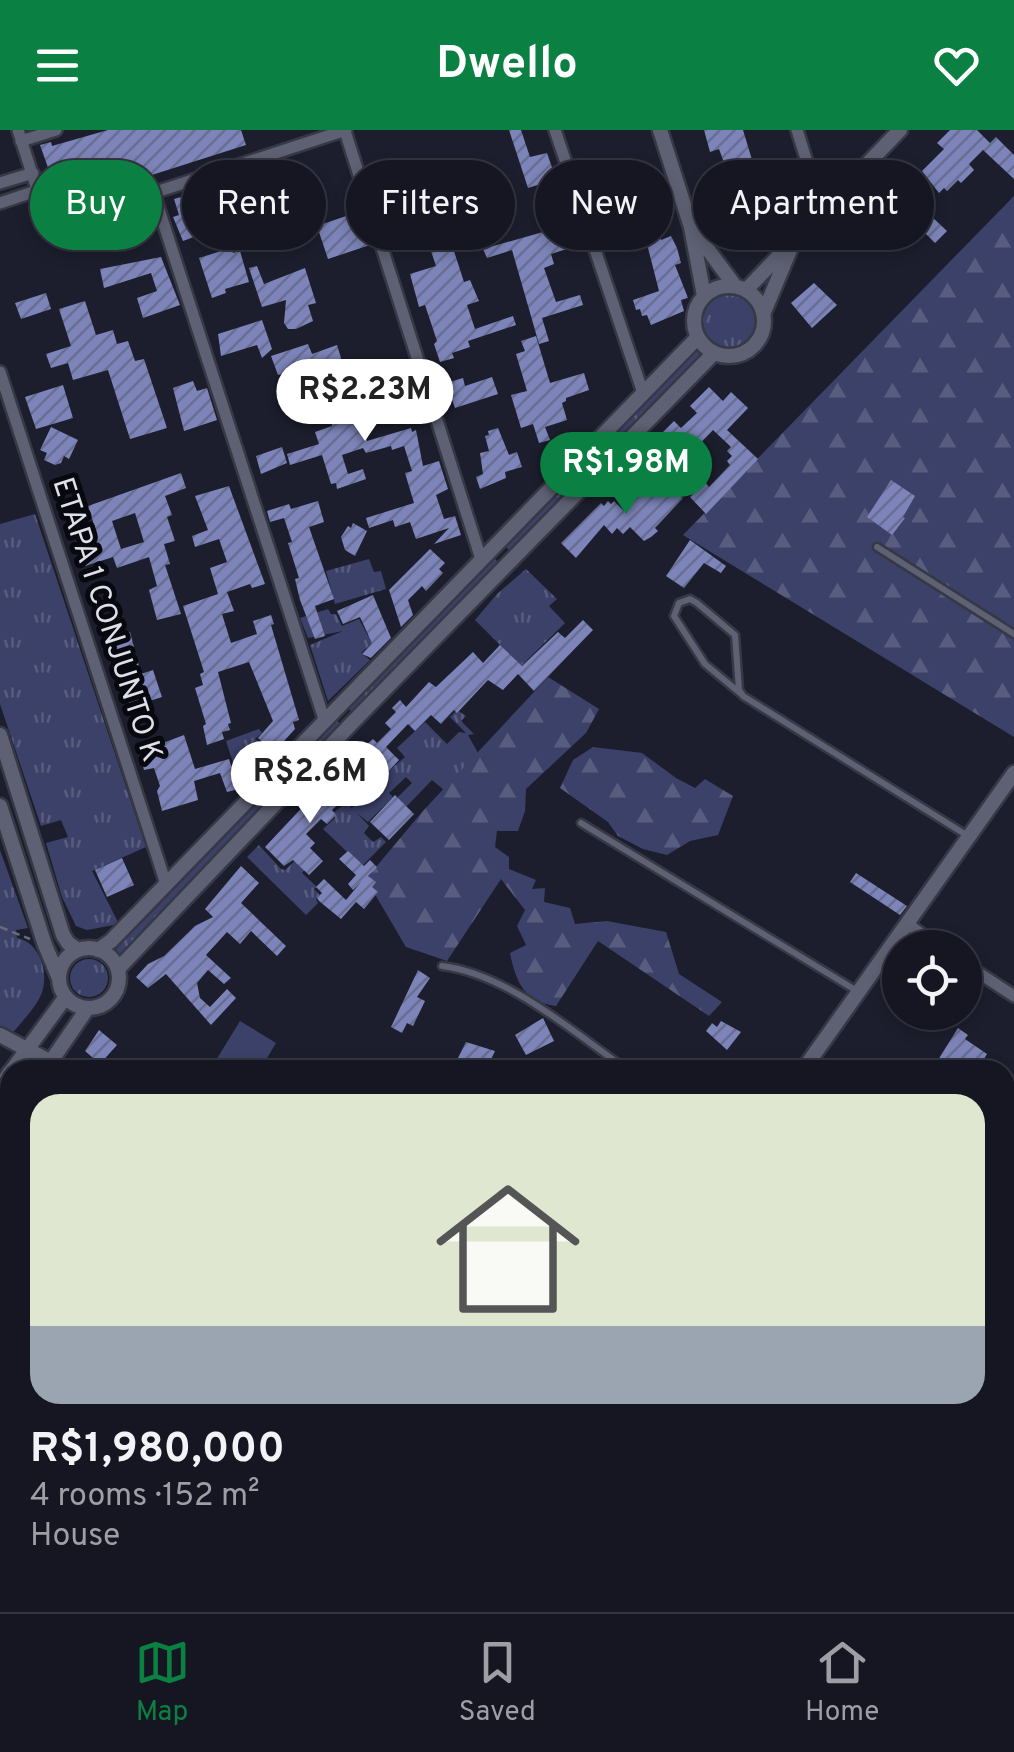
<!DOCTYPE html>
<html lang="en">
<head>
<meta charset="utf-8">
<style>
  body { margin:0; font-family:Overpass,sans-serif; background:#22232f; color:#f1f3f6; height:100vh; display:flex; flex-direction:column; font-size:38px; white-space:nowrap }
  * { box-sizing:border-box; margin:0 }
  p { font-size:32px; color:#9d9fa5 }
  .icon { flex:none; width:55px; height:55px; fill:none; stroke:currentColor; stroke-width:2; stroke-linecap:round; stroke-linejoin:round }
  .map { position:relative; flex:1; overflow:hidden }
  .panel { position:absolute; left:0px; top:930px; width:1015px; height:552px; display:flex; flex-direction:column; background:#151622; border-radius:30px 30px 0 0; box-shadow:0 5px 15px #0003,0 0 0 2px #343540 }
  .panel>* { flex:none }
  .guide { position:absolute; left:30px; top:30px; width:955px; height:90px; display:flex; gap:20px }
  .tools { position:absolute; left:882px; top:800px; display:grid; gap:20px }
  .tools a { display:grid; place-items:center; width:100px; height:100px; border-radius:50%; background:#151622; box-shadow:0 5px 15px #0003,0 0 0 2px #343540; font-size:50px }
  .price { position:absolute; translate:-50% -85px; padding:0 22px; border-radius:35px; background:#fff; color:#222; font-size:32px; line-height:65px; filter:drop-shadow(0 2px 5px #0008) }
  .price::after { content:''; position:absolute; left:50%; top:60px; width:30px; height:22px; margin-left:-15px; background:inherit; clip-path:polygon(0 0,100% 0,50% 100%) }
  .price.selected { background:#0b8043; color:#fff }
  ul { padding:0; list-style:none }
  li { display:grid; align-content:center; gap:20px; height:530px; padding:0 30px }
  li span { display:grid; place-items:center; height:310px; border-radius:30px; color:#555 }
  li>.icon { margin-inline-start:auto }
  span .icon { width:180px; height:180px; fill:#fffc; stroke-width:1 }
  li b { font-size:42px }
  .pill { padding:0 35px; border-radius:45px; background:#151622; box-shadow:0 5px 15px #0003,0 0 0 2px #343540; font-size:35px; line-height:90px }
  .pill.selected { background:#0b8043; color:#fff }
  header { display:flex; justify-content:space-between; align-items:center; height:130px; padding:0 30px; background:#0b8043; color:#fff; font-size:45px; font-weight:700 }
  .tabs { display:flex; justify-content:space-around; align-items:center; height:140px; border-top:2px solid #343540; background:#151622; font-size:28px; color:#9d9fa5 }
  .tabs a { display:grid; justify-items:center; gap:5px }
  .tabs .selected { color:#0b8043 }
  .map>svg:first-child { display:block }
  .grass { fill:url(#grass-tufts) }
  .forest { fill:url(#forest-firs) }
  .pitch { fill:#3c4169 }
  .building { fill:url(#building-hatch); fill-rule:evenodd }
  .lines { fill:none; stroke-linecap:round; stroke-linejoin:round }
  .service-casing { stroke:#363844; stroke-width:11 }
  .minor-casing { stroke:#363844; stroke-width:16 }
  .tertiary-casing { stroke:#363844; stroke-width:19 }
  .primary-casing { stroke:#363844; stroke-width:22 }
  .path { stroke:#696b79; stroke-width:2.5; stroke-dasharray:8 5; stroke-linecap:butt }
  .service { stroke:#5e6173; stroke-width:6 }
  .minor { stroke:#5e6173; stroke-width:11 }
  .tertiary { stroke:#5e6173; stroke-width:14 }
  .primary { stroke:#7177a6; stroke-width:18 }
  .labels { text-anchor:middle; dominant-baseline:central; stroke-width:10; stroke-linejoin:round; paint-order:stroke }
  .street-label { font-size:30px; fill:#dee0eb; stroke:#08080f }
</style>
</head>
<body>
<header><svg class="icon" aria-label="menu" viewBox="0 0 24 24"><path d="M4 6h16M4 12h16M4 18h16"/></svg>Dwello<svg class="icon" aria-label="heart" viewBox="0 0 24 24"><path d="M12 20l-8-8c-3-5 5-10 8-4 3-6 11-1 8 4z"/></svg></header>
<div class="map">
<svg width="1014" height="1482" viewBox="0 0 1014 1482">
  <defs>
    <pattern id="grass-tufts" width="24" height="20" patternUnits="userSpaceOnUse" patternTransform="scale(2.5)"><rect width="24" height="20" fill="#3c4169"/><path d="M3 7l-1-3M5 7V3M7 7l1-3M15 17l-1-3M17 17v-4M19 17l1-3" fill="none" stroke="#585c7f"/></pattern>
    <pattern id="forest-firs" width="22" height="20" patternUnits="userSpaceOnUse" patternTransform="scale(2.5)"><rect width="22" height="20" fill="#3c4169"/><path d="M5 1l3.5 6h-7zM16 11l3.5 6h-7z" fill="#585c7f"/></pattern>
    <pattern id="building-hatch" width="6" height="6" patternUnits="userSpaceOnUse" patternTransform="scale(2.5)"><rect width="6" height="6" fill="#7c84b9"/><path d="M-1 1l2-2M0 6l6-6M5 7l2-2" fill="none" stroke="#686d91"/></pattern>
  </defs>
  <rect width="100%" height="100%" fill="#1c1e2d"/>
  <path class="grass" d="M702 191a28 28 0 1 1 56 0a28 28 0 1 1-56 0Z
    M696,220L702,226L511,422L506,417Z
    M35,384L146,717L92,741L119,794L87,800L76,796L62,767L46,713L68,707L61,690L41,696L0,574V394Z
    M494,428L500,434L354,584L348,578Z
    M369,429L374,442L381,441L386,459L335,474L326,441Z
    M526,439L557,469L549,476L565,493L521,536L475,490L497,464Z
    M328,479L331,484H336L342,496L359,489L368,506L383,503L361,523L370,530L328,571L310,515L343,501L308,508L300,488Z
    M457,580L466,586L461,591L474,604L468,605L478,623L444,660L432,650L405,678L396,669L412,653L406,647L389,663L393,667L368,692L357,683L369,696L364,703L373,712L381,707L386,712L362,736L323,699L335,688L333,683L346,673L352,678L360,669L340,649L331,657L323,647L346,624L377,651L405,627L397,618L425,592L447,614L459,602L466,603L450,587Z
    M337,591L343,597L118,827L113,822Z
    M259,599L262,603L255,609L274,627L242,660L226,611Z
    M259,715L281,739L285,740L297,729L307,737L302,743L317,757L314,759L320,765L316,769L318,773L306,785L247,727Z
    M0,720L28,798L16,800L17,808C38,812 48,838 43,859C39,875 21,892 11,905L0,900Z
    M70 848a19 19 0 1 1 38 0a19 19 0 1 1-38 0Z"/>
  <path class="forest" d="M1014,66V607L683,405Z
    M548,547L599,579L586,603L526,659L525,681L518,701H497L495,717L509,727V739L536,750L532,759L545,758L544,772L570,778L575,794L607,791L666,802L679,844L722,872L709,886L598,811L556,876C524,872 516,852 510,823L526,815L517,796L525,780L501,749L447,831L406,817L366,749L422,682Z
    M593,617L642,623L676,648L695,658L705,649L733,666L718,705L690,711L667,725L643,719L618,706L608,692L560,658L573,630Z"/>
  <path class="pitch" d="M240,891L276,913L260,940H210Z"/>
  <path class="building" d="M108,0H241L246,15L89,65L84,56L67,60L62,42L51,46L40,15L51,12L52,16Z
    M509,0H521L530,27L547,23L556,49L528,58Z
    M704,0H743L753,33L760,31L773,73L746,82L739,63L723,68L716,45L727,41L719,19L710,22Z
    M950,0H977L990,13L996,7L1014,25V49L983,20L969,34L974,40L961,53L958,50L947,61L944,58L939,63L922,41L944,19L937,13Z
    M600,37L613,77L594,84L585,42Z
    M296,44L314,95L302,99L298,86L292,88L287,73L281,75L276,50Z
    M802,47L809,76L778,86L771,65L791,58L789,52Z
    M240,50L246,79L191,98L194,107L183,111L173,87L179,85L174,69Z
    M666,60L673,82L647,90L640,68Z
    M917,73L947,101L935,113L918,96L896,118L870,94L883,82L886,85L893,78L902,87Z
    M146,81L153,101L118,113L111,92Z
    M358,82L360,89L363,88L370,115L328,129L317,96Z
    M461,89L468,110L452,115L464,152L470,150L479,171L467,175L475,199L513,186L516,195L468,211L470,217L452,223L454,228L440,232L434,214L437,211L425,175L419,177L410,144L436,136L424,100Z
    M655,94L661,110L671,106L677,118L681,133L675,135L688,168L681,170L684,181L651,195L647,185L642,186L640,179L636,180L633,170L659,161L647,114L630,120L625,103Z
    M564,96L576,103L577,110L570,118L551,124L554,134L544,138L556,172L580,165L583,175L542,188L549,211L539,214L512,120L487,128L483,119Z
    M231,118L233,123L240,121L249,152L225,159L226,163L212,168L199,128Z
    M161,127L180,175L143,188L137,168L157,161L151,143L104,158L100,139Z
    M257,136L264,154L305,138L316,173L308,175L313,191L296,199H288L284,193L286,170L262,177L249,138Z
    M814,153L837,175L812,198L791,173Z
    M46,163L51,179L21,189L15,173Z
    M85,171L96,205L113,200L117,214L128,211L135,231L144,229L167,298L130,309L108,240L73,250L68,233L51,238L46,224L71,216L59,179Z
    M262,190L272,219L262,228L257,215L221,226L218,204Z
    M536,206L550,253L584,243L589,260L566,268V271L562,273L567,290L545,297L550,310L539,313L533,294L521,298L511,265L527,261L516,224L525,221L521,211Z
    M308,214L312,224L337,215L345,241L337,243L343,261L366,254L372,270L355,276L367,311L411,298L412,302L416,300L423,336L439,331L448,359L436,365L444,389L455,386L461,405L434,414L449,398L416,409L410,392L395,397L393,390L369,398L366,388L414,373L405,343L412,341L404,316L392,320L391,316L366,323L363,318L342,325L348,344L363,339L366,349L337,359L336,353L331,354L322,325L290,335L287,324L319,314L315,302L332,296V283L320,245L287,256L283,244L278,245L271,226Z
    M492,247L498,264L455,278L446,253L463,248L465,256Z
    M193,251L197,261L207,258L217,290L184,301L173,258Z
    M63,255L73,288L36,299L25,267Z
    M709,257L723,271L731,262L748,278L727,300L758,329L706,384L690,367L705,352L709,357L730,335L727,331L732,326L727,321L731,317L713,300L683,331L662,303L674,291L681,298L697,283L690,276Z
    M51,297L78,310L69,329L64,326L61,333L55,335L44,330L47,323L40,320Z
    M498,298L509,325L517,322L522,337L505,342L506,348L480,359L476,347L483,344L480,323L489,321L485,306L489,305L488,301Z
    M282,317L287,333L261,344L256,326Z
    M181,343L186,358L165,366L172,385L167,387L175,411L164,414L170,434L165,435L181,484L157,490L149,460L157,456L149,427L117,438L113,427L85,436L75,408L96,401L88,376ZM135,383L144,412L121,419L112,391Z
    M652,348L683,368L655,398L658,401L651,407L644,411L630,397L623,404L617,398L612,404L604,395L576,428L561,413L601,373L604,376L608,371L611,374L614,371L624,381Z
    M891,350L915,366L903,387L905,388L892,405L867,387Z
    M229,356L265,454L252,458L250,454L227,462L234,481L222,484L231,513L257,504L253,491L271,485L274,494L271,495L299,590L293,592L295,599L274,622L258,608L273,591L249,532L218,542L231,593L228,594L230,600L222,602L224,609L207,615L203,596L206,594L195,558L203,555L200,544L204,542L183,476L218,464L210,438L227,432L219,409L195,417L192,406L208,400L195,366Z
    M318,371L324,392L309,397L334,469L315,476L325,506L315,509L300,470L295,449L299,448L288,413L292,412L284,388L270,392L267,381L289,374L291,379Z
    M353,393L367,401L355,426L345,420L341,407L348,396L351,398Z
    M690,410L726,436L721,443L704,433L684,458L666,446Z
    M430,419L445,433L439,439L443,443L426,461L422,456L408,470L413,485L401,497L389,460Z
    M373,465L391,508L371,528L362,524L372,513L360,487L343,494L337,481Z
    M583,490L593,500L534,561L518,544L503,560L488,550L457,583L454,580L441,594L431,585L415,601L408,594L386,617L399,630L384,646L374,637L371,640L355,625L373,609L377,613L391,599L385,593L396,582L392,578L400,570L406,577L429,552L436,557L473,522L483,533L500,515L522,536L558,502L565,508Z
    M130,502L141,544L153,540L162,567L130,577L108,509Z
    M184,605L195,639L229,629L239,659L227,662L220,643L194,651L198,670L162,681L157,661L160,656L154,638L144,640L139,622Z
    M341,647L361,666L354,674L346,667L332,680L336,685L327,694L321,689L306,704L315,713L310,718L323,731L309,745L293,730L284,736L265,717L327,651L332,656Z
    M395,665L414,684L389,710L370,692Z
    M348,721L364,736L370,730L377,737L368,746L376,752L372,757L378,762L364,779L356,772L341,789L319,771L317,768L322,763L316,757L324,749L346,770L361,752L353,760L348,754L356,745L339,729Z
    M122,728L134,755L107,767L95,740Z
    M241,736L259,753L241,773L286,816L277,826L251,801L240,814L227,802L206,825L231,848L224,854L208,840L197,853L200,868L210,877L227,859L236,868L211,895L166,844L148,858L136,847L148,834L164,826L195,796L213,787L205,779Z
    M856,743L907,776L900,785L850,752Z
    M418,840L430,848L417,867L425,871L413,896L407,893L402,903L391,897Z
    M543,888L554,911L526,925L515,905Z
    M721,891L741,902L727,920L706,901L712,893L717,897Z
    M958,898L968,905L965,909L987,924L977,940H954L938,930Z
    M99,900L117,915L100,934L85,921Z
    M466,912L495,921L486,940H461L454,936Z"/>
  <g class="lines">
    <g class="service-casing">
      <path id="service" d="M877,417L1014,504
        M740,563L705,534L674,486L679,473L690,469L697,473L735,505L739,560L743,566L968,706
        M581,693L857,861
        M442,836C508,844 574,903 628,940
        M29,1482L38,1472"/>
    </g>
    <g class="minor-casing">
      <path id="minor" d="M18,0L46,87L61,93L346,0
        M555,0L643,263
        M797,0L822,80
        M345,1L481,429
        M21,11L56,0
        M0,53L33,43
        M154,64L325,592
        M0,73L39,60
        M0,242L166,754
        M909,795L940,818
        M965,834L1014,866"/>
    </g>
    <g class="tertiary-casing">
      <path id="tertiary" d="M660,0L691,97L704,166
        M695,102L735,156
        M694 191a35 35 0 1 1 70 0a35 35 0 1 1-70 0Z
        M746,160L900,0
        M764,182L790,120
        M0,605L63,805L68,813L78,820
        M0,676L45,815L58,846
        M59 848a30 30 0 1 1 60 0a30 30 0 1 1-60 0Z
        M98,820L111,811L698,207
        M118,839L352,593L714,223
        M0,905L51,932
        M12,940L65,868
        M45,940L87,879
        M803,940L1014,643
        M0,957L10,942"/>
    </g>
    <g class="primary-casing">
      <path id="primary" d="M0,996L10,1002
        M0,1071L10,1076
        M647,1472L662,1482
        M752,1472L767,1482"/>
    </g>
    <path class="path" d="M0,797L30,809
      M0,1040L10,1046
      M703,1472L718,1482"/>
    <use href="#service" class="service"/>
    <use href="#minor" class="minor"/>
    <use href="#tertiary" class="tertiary"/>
    <use href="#primary" class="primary"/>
  </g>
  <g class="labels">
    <g class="street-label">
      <text transform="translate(106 490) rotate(72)">ETAPA 1 CONJUNTO K</text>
    </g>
  </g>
</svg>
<div class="tools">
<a><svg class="icon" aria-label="locate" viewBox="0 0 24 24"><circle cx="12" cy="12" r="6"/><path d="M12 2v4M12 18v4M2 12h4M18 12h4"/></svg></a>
</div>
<b class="price" style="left:365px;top:314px">R$2.23M</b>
<b class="price selected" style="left:626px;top:387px">R$1.98M</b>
<b class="price" style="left:310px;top:696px">R$2.6M</b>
<div class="guide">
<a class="pill selected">Buy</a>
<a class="pill">Rent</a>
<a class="pill">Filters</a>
<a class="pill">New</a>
<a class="pill">Apartment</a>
</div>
<section class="panel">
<ul>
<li><span style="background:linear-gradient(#dfe7d0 75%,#9aa5b1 0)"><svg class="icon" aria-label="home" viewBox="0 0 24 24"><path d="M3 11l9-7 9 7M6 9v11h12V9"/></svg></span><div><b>R$1,980,000</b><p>4 rooms · 152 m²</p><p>House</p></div></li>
</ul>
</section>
</div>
<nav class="tabs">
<a class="selected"><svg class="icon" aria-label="map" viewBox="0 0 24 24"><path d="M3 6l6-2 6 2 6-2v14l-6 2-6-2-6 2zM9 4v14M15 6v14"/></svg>Map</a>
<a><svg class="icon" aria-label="saved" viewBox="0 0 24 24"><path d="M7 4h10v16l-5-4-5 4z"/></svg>Saved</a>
<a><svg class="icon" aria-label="home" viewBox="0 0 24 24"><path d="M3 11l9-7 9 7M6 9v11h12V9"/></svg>Home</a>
</nav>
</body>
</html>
